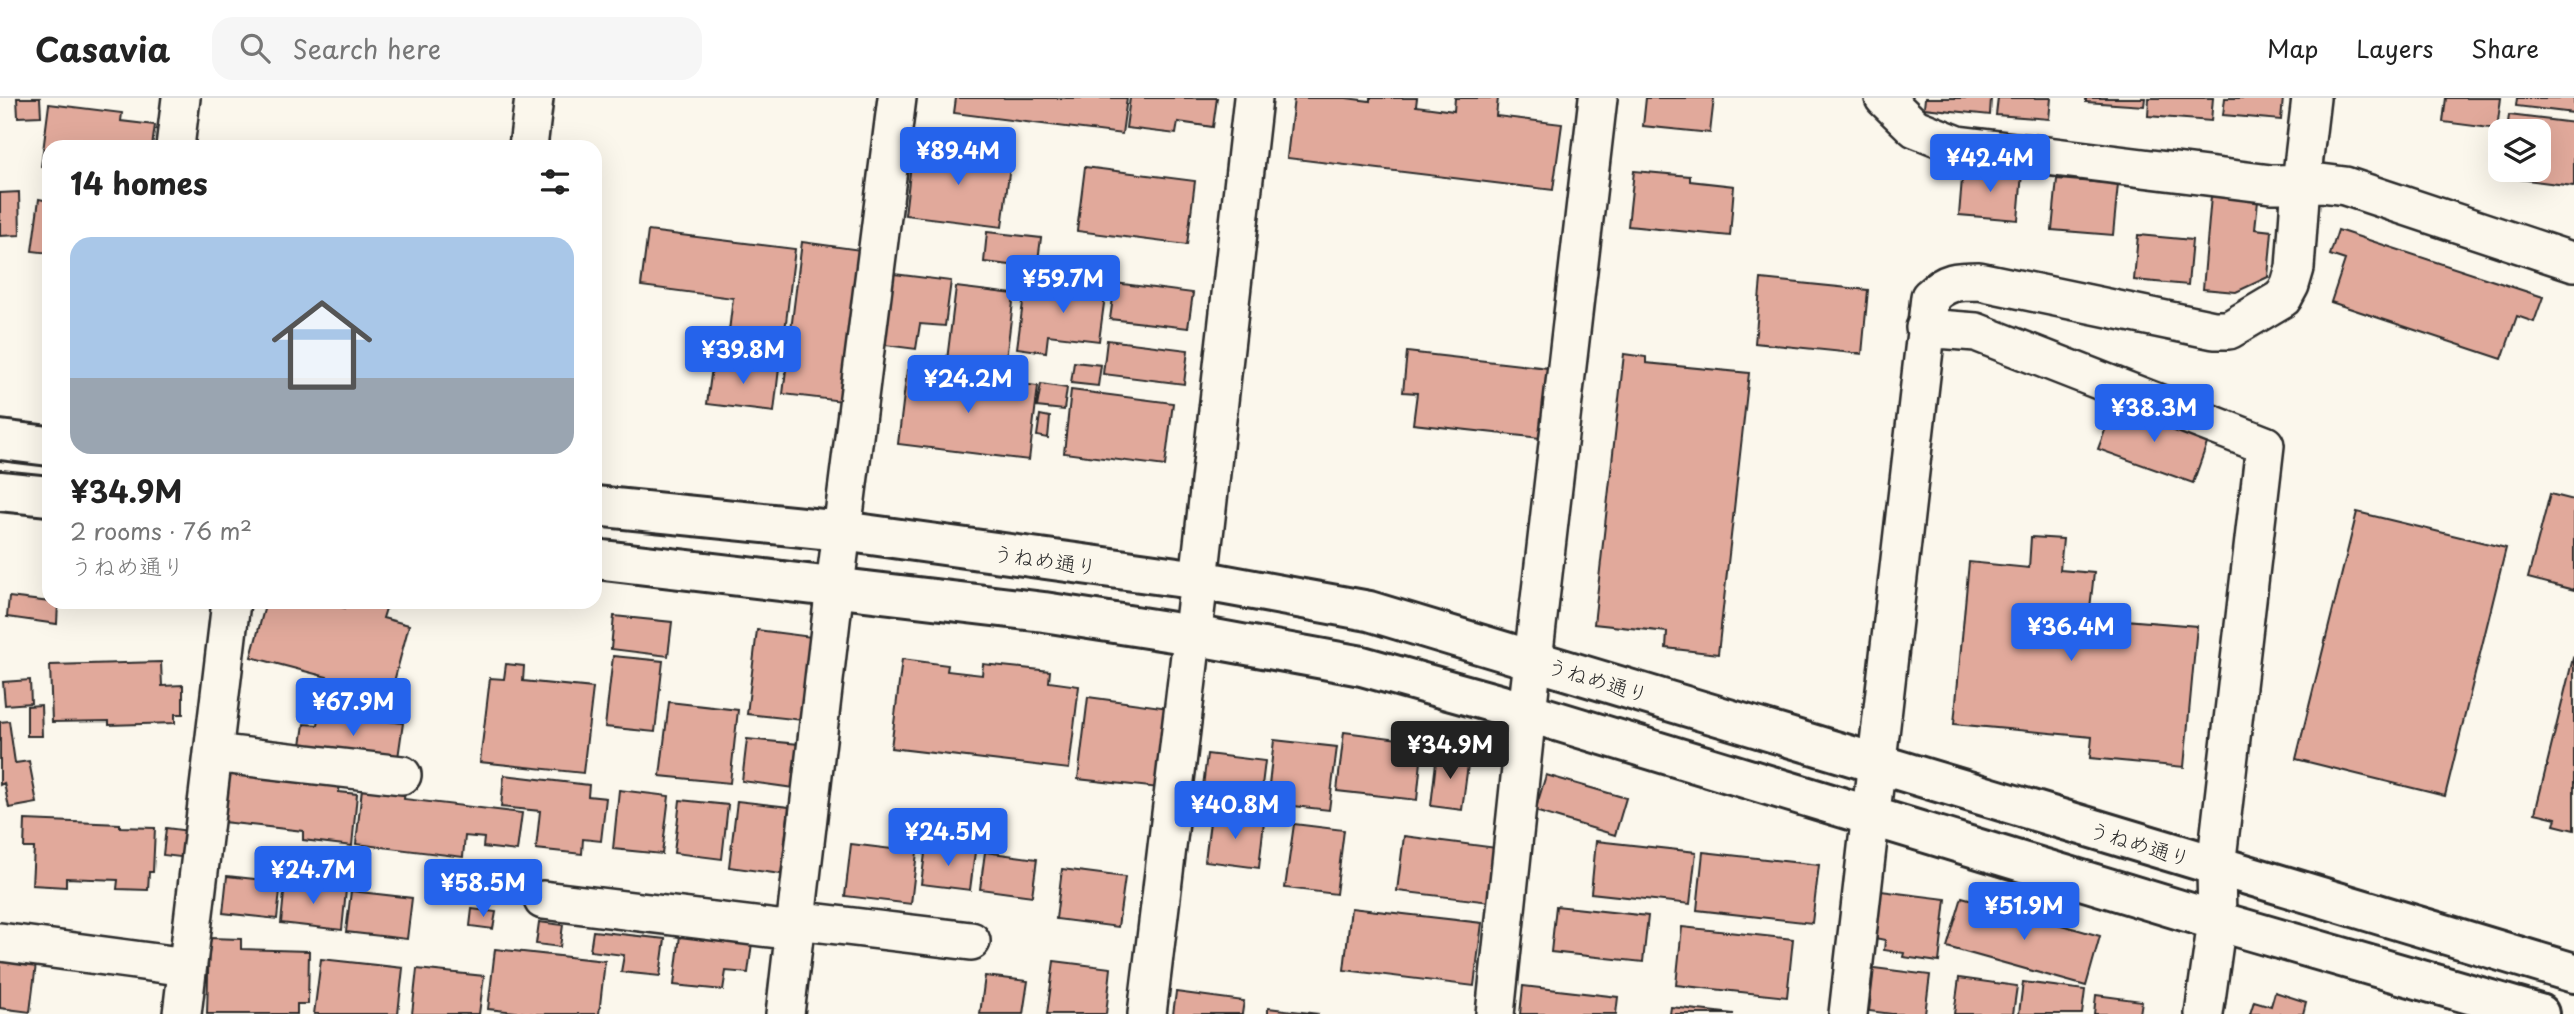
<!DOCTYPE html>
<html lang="en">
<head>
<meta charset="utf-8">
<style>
  body { margin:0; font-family:"Playpen Sans","Klee One",sans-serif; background:#f6f6f6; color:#222; height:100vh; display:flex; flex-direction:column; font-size:26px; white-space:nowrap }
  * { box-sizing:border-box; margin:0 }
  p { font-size:23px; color:#767676 }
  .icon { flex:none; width:38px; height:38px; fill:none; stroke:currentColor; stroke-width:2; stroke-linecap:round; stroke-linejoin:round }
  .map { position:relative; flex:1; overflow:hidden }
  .panel { position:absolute; left:42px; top:42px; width:560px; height:469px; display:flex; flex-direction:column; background:#fff; border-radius:21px; box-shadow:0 7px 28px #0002 }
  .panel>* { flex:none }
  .tools { position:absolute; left:2488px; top:21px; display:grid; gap:14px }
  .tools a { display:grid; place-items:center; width:63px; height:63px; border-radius:14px; background:#fff; box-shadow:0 7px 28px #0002; font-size:35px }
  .price { position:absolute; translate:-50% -60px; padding:0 16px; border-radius:7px; background:#2563eb; color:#fff; font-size:23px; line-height:46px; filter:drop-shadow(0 2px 4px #0008) }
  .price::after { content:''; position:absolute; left:50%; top:42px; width:21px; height:16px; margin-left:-10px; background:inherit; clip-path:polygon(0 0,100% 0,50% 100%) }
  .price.selected { background:#222; color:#fff }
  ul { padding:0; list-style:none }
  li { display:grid; align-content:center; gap:14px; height:371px; padding:0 28px }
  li+li { border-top:2px solid #e0e0e0 }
  li span { display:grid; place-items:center; height:217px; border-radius:21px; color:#555 }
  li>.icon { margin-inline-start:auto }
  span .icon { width:126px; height:126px; fill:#fffc; stroke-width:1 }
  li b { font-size:30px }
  h2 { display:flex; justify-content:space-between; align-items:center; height:84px; padding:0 28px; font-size:30px }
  header { display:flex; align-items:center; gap:42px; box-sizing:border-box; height:98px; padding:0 35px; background:#fff; border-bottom:2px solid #e0e0e0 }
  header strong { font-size:33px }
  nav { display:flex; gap:38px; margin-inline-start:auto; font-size:24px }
  .search { width:490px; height:63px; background:#f6f6f6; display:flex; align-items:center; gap:18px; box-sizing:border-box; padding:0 24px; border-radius:21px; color:#767676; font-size:26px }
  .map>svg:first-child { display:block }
  .building { fill:#e1a99b; stroke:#2b2b2b; stroke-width:2 }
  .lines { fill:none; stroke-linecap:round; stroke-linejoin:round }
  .minor-casing { stroke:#2b2b2b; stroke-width:42 }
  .tertiary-casing { stroke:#2b2b2b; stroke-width:44 }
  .minor { stroke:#fbf7ec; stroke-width:37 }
  .tertiary { stroke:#fbf7ec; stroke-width:38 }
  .labels { text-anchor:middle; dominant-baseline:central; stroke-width:6; stroke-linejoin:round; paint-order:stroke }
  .street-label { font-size:21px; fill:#2b2b2b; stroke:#fbf7ec }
</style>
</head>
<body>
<header>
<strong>Casavia</strong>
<div class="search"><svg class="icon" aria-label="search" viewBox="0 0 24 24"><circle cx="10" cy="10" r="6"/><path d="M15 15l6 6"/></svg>Search here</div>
<nav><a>Map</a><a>Layers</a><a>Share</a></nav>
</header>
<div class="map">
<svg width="2574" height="916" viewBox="0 0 2574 916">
  <rect width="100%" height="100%" fill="#fbf7ec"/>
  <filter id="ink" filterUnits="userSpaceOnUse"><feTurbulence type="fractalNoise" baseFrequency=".0143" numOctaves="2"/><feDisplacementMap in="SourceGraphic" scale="14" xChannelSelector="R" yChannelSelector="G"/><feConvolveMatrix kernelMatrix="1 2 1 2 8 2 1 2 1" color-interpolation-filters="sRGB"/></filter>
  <g filter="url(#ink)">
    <path class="building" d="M17,0H40L41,18L18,19Z
      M956,0H1127L1122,36L954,15Z
      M1130,0H1217L1213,29L1178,24L1176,36L1126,30Z
      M1294,0H1346L1370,3V0H1417L1416,8L1454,13L1455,0H1498L1496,18L1562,26L1553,92L1287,60Z
      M1646,0H1714L1710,35L1643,28Z
      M1925,0H1991L1990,17L1924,10Z
      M1998,0H2051L2049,21L1996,17Z
      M2086,0H2145L2144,8L2086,4Z
      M2149,0H2213L2211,23L2148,18Z
      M2225,0H2283L2281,22L2223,17Z
      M2446,0H2501L2497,31L2443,24Z
      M2517,0H2574V15L2516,8Z
      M49,6L122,15L121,23L155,27L152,49H49V70L41,69Z
      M2509,17L2574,25V88L2502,79L2503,72H2539V33H2507Z
      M913,49L1011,60L1002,129L905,117Z
      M1085,69L1195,83L1187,147L1077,133Z
      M1963,69L2022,75L2018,122L1959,117Z
      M1634,73L1690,78V83L1734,88L1730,138L1628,128Z
      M2057,81L2118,86L2113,137L2052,132Z
      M19,94L20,137L0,138V95Z
      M2211,98L2258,103L2255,131L2272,133L2268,179L2236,194L2203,191Z
      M39,101L49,103V155L32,153Z
      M2338,132L2543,199L2534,224L2517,218L2502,261L2331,204L2345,162L2330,157Z
      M648,133L795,151L781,265L726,258L733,200L641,188Z
      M987,134L1041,140L1037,170L984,164Z
      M2138,137L2192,142L2188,187L2134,182Z
      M802,144L861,152L842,303L783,296Z
      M886,175L951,183L945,228L920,226L916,251L877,246Z
      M1076,178L1107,183L1099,243L1048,237L1046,254L1017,250L1024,197L1047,200L1048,189L1074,193Z
      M1761,181L1868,192L1862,256L1755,245Z
      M1115,185L1193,195L1188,230L1110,221Z
      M956,189L1014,196L1005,270L947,262Z
      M1107,242L1188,252L1184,286L1103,276Z
      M1407,254L1548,270L1540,340L1413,326L1417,295L1403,294Z
      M1624,256L1646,259V265L1749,275L1718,556L1666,550L1667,534L1594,526Z
      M713,262L779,270L774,314L707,306Z
      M1074,264L1101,267L1098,288L1071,285Z
      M907,272L1038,288L1029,362L898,346Z
      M1041,286L1067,290L1064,312L1037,309Z
      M1071,292L1173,305L1165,368L1064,355Z
      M2115,306L2209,340L2193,385L2098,351Z
      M1040,317L1050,319L1048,340L1037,338Z
      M2550,396L2574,402V492L2528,480Z
      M2357,414L2506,450L2445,698L2296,661Z
      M2031,439L2063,441L2060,472L2094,475L2089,519L2197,528L2184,669L2090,660L2092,639L1954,626L1969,464L2029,470Z
      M9,499L58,505L57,526L7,519Z
      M82,504H125V508Z
      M266,504H323L345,510L347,504H388L383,520L409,527L386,614L323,597L327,579L251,559Z
      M614,518L672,524L668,558L611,551Z
      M757,532L812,539L802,622L747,616Z
      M613,558L663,563L655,634L605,629Z
      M2573,560L2574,561V732L2554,727L2556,720L2535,715Z
      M902,561L948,567L947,573L982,577L983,566L1050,573L1049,584L1079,588L1069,671L891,650Z
      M161,564L162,588L183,587V616H175V625L109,627V623L52,624L50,567Z
      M506,566L524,568L523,583L593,590L583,675L480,664L490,580L504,581Z
      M30,582L31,605L5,607L3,584Z
      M1088,599L1169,610L1159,690L1078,681Z
      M669,604L738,612L730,685L660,678Z
      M41,607L42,638H27V608Z
      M320,614L403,625L397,667L300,654L304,626L318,627Z
      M9,623L15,665L29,663L37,705L9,710L4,685L0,687V624Z
      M1344,634L1423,644L1417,702L1337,693Z
      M747,641L799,646L794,690L742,683Z
      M1274,642L1337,649L1329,712L1267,705Z
      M1437,655L1469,659L1462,712L1431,708Z
      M1207,656L1265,663L1259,712L1201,705Z
      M229,670L340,682L339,694L357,696L352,748L303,742V733L223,724Z
      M504,677L589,687L588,698L606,700L601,743L583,741L582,756L536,751L540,713L501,709Z
      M1546,677L1626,700L1615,737L1535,713Z
      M363,681L406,686L404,701L522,715L517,753L483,749L484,740L465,738L463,759L356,746Z
      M619,692L669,698L662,756L613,751Z
      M680,702L728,707L722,761L674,755Z
      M737,703L789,709L781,776L729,769Z
      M1211,716L1264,723L1259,770L1205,763Z
      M25,722L120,726V729L155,730L153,774H149L148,792L117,791L118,782L66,780V789L32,787L34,750H24Z
      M1294,726L1344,732L1336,796L1285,790Z
      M166,730L190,733L188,760L163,757Z
      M1404,738L1497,750L1490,804L1397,793Z
      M1596,743L1696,754L1690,806L1591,795Z
      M851,746L917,754L911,806L845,798Z
      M926,748L975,754L970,792L921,786Z
      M354,752L370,754L366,790L350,789Z
      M985,754L1037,761L1032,798L980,791Z
      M1703,754L1819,767L1812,825L1697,812Z
      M328,764L348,766L346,788L325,786Z
      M1062,771L1125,779L1118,829L1056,821Z
      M227,778L281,784L277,821L223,815Z
      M285,785L346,792L342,832L281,825Z
      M351,793L412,800L407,841L346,834Z
      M1881,793L1946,801L1939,864L1903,859L1904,855L1884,852L1885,842L1875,840Z
      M1962,799L2100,838L2086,888L1947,849Z
      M1556,808L1648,818L1643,864L1551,854Z
      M1351,810L1482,825L1474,888L1344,872Z
      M472,811L496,814L493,831L470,828Z
      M539,824L563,827L560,849L536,846Z
      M1682,829L1793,841L1787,899L1676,887Z
      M593,833L665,841L660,878L621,874L624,857L590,853Z
      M680,837L752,845L748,875L726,873L723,892L674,887Z
      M209,840L241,841V851L309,853L308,906H297V916H207Z
      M495,851L605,863L599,916H534L488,911Z
      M321,861L403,870L398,916H314Z
      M0,862L36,866L30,914L0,910Z
      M1054,863L1111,870L1106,916H1047Z
      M1874,870L1930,877L1925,916H1892L1869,913Z
      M417,871L484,878L479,916H412Z
      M985,878L1028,883L1023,916H980Z
      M1959,880L2017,888L2013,916H1954Z
      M2023,884L2085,892L2082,916H2019Z
      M1523,888L1618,899L1616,916H1520Z
      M1176,894L1244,903L1242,916H1173Z
      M2275,894L2306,904L2303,916H2250L2254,903L2271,908Z
      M2096,897L2142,903L2140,916H2094Z
      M1671,909L1734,916H1670Z
      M1268,910L1319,916H1268Z"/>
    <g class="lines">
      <g class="minor-casing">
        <path id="minor" d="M1884,0L1915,30L1958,47L2271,86L2321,85L2345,88L2574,164
          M175,49L181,0
          M528,49L534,0
          M1925,230L1976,234L2265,347L2216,769L2217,823L2204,916
          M213,655L402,677
          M543,802L778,831L812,824L971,843
          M0,844L187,869
          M182,916L231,504
          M785,916L835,488L897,0
          M1147,916L1199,482L1253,0
          M1495,916L1527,614L1598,0
          M1848,916L1930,199C1947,183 1956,183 1979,183L2214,232H2229L2283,200L2290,187L2295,170L2301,85L2311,0"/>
      </g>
      <g class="tertiary-casing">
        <path id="tertiary" d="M0,342L49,348
          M0,393L49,398
          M595,408L842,433L1199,482L1369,513L2574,875
          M595,461L1044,514L1192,537L1362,568L1527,614L2217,823L2539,916"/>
      </g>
      <use href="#minor" class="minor"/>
      <use href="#tertiary" class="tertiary"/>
    </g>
  </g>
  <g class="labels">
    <g class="street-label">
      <text transform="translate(1045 461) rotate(8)">うねめ通り</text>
      <text transform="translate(1598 581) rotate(17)">うねめ通り</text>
      <text transform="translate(2140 745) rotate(17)">うねめ通り</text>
    </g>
  </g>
</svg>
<div class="tools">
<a><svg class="icon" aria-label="layers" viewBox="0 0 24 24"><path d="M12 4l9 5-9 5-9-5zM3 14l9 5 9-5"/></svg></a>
</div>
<b class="price" style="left:958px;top:89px">¥89.4M</b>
<b class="price" style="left:1990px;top:96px">¥42.4M</b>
<b class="price" style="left:1063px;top:217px">¥59.7M</b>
<b class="price" style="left:743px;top:288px">¥39.8M</b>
<b class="price" style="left:968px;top:317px">¥24.2M</b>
<b class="price" style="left:2154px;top:346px">¥38.3M</b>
<b class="price" style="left:2071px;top:565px">¥36.4M</b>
<b class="price" style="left:353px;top:640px">¥67.9M</b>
<b class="price selected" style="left:1450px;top:683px">¥34.9M</b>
<b class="price" style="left:1235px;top:743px">¥40.8M</b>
<b class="price" style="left:948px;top:770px">¥24.5M</b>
<b class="price" style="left:313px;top:808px">¥24.7M</b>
<b class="price" style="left:483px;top:821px">¥58.5M</b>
<b class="price" style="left:2024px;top:844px">¥51.9M</b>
<section class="panel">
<h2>14 homes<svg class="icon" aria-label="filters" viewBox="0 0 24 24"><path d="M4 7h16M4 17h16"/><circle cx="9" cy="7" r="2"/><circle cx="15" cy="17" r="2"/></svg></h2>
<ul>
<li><span style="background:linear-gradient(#a9c7e8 65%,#9aa5b1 0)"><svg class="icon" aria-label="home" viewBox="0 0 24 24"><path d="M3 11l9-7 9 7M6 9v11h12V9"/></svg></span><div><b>¥34.9M</b><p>2 rooms · 76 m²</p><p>うねめ通り</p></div></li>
</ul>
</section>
</div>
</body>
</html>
